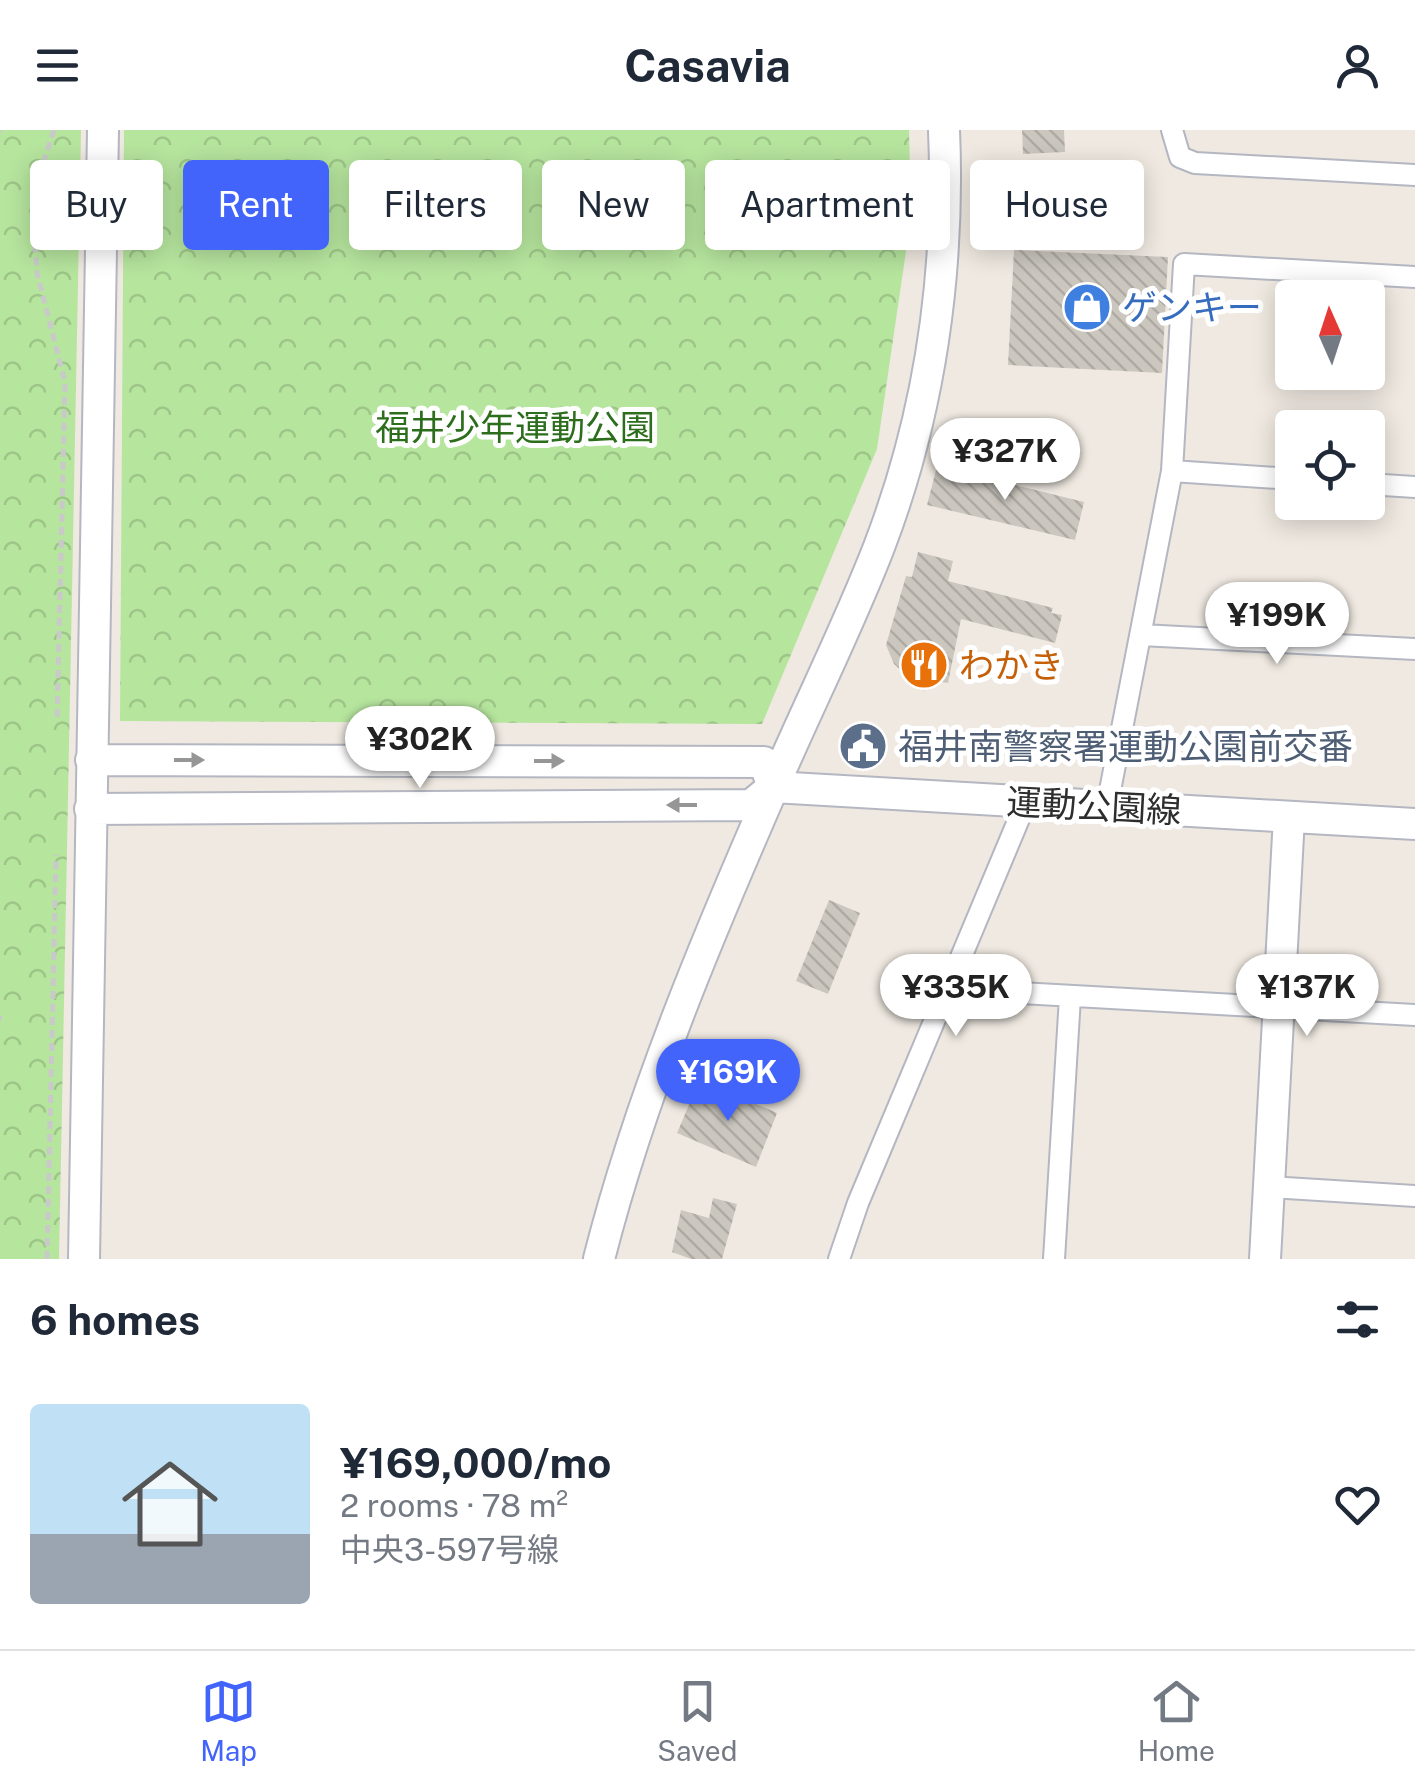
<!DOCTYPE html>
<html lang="en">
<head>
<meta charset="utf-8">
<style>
  body { margin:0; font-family:"Public Sans","Noto Sans JP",sans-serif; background:#f2f2f3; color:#1f2937; height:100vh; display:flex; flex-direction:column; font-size:38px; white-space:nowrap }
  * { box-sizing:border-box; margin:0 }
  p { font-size:32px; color:#747a83 }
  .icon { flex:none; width:55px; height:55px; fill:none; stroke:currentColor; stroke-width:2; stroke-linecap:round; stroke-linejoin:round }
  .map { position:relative; height:1129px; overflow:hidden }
  .panel { display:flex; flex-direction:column; background:#fff; flex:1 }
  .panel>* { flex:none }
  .hud { position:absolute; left:30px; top:30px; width:1355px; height:90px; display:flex; gap:20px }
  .needle { width:65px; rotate:357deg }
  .controls { position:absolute; left:1275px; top:150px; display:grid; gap:20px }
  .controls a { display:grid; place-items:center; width:110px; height:110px; border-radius:10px; background:#fff; box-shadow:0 5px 25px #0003; font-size:50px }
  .price { position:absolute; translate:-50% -85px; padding:0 22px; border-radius:35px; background:#fff; color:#222; font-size:32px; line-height:65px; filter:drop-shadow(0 2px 5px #0008) }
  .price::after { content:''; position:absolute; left:50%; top:60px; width:30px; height:22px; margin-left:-15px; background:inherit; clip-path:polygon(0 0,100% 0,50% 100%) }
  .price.selected { background:#4264fb; color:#fff }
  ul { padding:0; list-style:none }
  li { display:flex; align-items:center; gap:30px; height:250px; padding:0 30px }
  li+li { border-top:2px solid #e0e1e3 }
  li span { display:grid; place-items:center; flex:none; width:280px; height:200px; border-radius:10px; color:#555 }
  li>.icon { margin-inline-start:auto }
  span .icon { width:120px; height:120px; fill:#fffc; stroke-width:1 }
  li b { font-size:42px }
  h2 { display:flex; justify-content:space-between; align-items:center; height:120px; padding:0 30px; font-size:42px }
  .pill { padding:0 35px; border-radius:10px; background:#fff; box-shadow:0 5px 25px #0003; font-size:35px; line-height:90px }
  .pill.selected { background:#4264fb; color:#fff }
  header { display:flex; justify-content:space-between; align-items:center; height:130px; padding:0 30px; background:#fff; font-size:45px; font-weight:700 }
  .dock { display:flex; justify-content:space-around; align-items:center; height:140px; border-top:2px solid #e0e1e3; background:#fff; font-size:28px; color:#747a83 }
  .dock a { display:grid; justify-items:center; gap:5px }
  .dock .selected { color:#4264fb }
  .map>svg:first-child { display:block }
  .forest { fill:url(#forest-crowns) }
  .building { fill:url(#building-back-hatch) }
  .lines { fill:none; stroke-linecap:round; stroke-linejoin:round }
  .street-casing { stroke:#b4b7c1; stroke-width:24 }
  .secondary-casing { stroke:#b4b7c1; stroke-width:34 }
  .path { stroke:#c9c9c9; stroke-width:5; stroke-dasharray:8 5; stroke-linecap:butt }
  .street { stroke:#fff; stroke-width:20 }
  .secondary { stroke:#fff; stroke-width:30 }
  .oneway { fill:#969696 }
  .labels { text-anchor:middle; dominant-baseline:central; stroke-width:10; stroke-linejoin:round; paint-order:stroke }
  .shop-label { font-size:35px; fill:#366cbe; stroke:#fff; text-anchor:start }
  .park-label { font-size:35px; fill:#2c6e1b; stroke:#fff }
  .food-label { font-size:35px; fill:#c56008; stroke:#fff; text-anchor:start }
  .service-label { font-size:35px; fill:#4e5e75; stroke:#fff; text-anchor:start }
  .street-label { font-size:35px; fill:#2e2e2e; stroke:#fff }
</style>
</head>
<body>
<header><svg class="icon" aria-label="menu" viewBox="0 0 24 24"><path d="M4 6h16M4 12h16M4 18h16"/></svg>Casavia<svg class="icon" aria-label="person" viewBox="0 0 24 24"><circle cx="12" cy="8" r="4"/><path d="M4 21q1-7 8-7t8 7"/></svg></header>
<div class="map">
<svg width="1415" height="1129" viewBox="0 0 1415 1129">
  <defs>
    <pattern id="forest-crowns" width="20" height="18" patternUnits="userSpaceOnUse" patternTransform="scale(2.5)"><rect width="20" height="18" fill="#b6e59e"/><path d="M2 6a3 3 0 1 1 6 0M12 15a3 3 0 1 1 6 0" fill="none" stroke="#9dc588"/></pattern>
    <pattern id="building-back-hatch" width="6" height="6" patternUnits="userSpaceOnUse" patternTransform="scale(2.5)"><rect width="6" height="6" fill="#cbc7bf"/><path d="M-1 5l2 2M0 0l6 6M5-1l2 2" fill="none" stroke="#afaba4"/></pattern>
  </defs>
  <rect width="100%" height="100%" fill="#efe9e1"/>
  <path class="forest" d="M0,0H81L59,1129H0Z
    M124,0H909L911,87L877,319L762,594L120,591Z"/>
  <path class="building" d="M1022,0H1064L1065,22L1023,24Z
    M1014,120L1168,127L1162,243L1008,235Z
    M937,336L1084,372L1075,410L927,375Z
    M918,422L953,431L948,451L1053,478L1051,483L1062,485L1055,513L961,489L948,553L927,549L924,561L894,534L886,515L906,446L912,447Z
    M829,770L860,783L828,864L796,851Z
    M714,956L777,983L756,1037L677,1003L694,963Z
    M713,1068L737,1074L722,1129H691L672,1122L681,1080L709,1088Z"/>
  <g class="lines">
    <g class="street-casing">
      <path id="street" d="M1172,0L1180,27L1195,33L1415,45
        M1172,341L1292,349
        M1368,354L1415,357
        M1141,505L1415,519
        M1107,676L1172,341L1184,134L1415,147
        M950,859L1415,885
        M1269,1057L1415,1066
        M839,1129L858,1073L1026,672
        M1054,1129L1070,867"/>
    </g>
    <g class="secondary-casing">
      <path id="secondary" d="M91,630L764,632L773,657
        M773,657L1415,694
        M90,679L751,675L773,657
        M84,1129L103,0
        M599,1129C640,967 708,806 775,653C809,574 848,497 879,417C930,284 950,141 944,0
        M1265,1129L1289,687"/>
    </g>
    <path class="path" d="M54,0L42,36L34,99L37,143L65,252L57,592
      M0,1L1,0
      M0,888H2
      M47,1129L56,725"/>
    <use href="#street" class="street"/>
    <use href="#secondary" class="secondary"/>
  </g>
  <defs><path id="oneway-solid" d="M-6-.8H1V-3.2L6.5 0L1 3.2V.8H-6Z" transform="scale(2.5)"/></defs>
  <g class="oneway">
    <use href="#oneway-solid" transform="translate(189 630)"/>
    <use href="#oneway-solid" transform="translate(549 631)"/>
    <use href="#oneway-solid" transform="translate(682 675) rotate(180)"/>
  </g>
  <defs>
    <g id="shop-disc" transform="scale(2.5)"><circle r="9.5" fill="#3f7fe0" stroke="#fff"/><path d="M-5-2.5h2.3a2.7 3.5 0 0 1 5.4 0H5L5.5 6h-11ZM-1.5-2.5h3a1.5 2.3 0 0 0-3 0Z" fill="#fff"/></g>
    <g id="restaurant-disc" transform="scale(2.5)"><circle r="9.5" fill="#e8710a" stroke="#fff"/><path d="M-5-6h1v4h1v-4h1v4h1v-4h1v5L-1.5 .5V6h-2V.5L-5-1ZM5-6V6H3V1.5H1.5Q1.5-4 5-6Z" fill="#fff"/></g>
    <g id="civic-disc" transform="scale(2.5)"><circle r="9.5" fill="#5c6f8a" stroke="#fff"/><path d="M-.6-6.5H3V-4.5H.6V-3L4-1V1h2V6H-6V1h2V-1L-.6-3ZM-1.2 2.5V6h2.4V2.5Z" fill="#fff"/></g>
  </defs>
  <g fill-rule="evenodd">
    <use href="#shop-disc" x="1087" y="177"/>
    <use href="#restaurant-disc" x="924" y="535"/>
    <use href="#civic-disc" x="863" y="616"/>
  </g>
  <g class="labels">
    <g class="shop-label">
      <text x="1122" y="177">ゲンキー</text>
    </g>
    <g class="park-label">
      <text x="515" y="297">福井少年運動公園</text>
    </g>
    <g class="food-label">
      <text x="959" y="535">わかき</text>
    </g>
    <g class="service-label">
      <text x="898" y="616">福井南警察署運動公園前交番</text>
    </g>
    <g class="street-label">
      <text transform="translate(1094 676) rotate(3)">運動公園線</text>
    </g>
  </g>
</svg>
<div class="controls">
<a><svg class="needle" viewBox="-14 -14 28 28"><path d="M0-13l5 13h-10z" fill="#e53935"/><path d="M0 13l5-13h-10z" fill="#747a83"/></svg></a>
<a><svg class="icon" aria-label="locate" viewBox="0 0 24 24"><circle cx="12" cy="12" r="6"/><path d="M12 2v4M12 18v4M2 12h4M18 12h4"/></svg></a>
</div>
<b class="price" style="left:1005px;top:373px">¥327K</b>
<b class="price" style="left:1277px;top:537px">¥199K</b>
<b class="price" style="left:420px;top:661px">¥302K</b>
<b class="price" style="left:956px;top:909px">¥335K</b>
<b class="price" style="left:1307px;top:909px">¥137K</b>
<b class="price selected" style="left:728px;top:994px">¥169K</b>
<div class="hud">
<a class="pill">Buy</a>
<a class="pill selected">Rent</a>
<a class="pill">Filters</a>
<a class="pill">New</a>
<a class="pill">Apartment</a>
<a class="pill">House</a>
</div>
</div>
<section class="panel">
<h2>6 homes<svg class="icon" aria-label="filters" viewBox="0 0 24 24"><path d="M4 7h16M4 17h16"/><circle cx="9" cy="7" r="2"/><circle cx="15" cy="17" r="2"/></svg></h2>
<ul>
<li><span style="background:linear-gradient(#bfe0f5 65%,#9aa5b1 0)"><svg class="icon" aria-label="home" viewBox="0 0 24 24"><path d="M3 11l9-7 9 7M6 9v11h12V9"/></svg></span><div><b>¥169,000/mo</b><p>2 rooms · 78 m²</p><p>中央3-597号線</p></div><svg class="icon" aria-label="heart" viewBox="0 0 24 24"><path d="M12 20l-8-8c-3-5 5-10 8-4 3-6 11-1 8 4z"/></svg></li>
</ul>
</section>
<nav class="dock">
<a class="selected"><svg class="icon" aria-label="map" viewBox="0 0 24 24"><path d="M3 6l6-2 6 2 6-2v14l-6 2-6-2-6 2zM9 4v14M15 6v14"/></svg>Map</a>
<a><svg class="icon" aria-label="saved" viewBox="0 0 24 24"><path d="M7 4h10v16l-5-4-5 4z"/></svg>Saved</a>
<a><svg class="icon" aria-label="home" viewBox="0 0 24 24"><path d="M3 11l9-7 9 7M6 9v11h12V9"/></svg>Home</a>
</nav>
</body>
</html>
